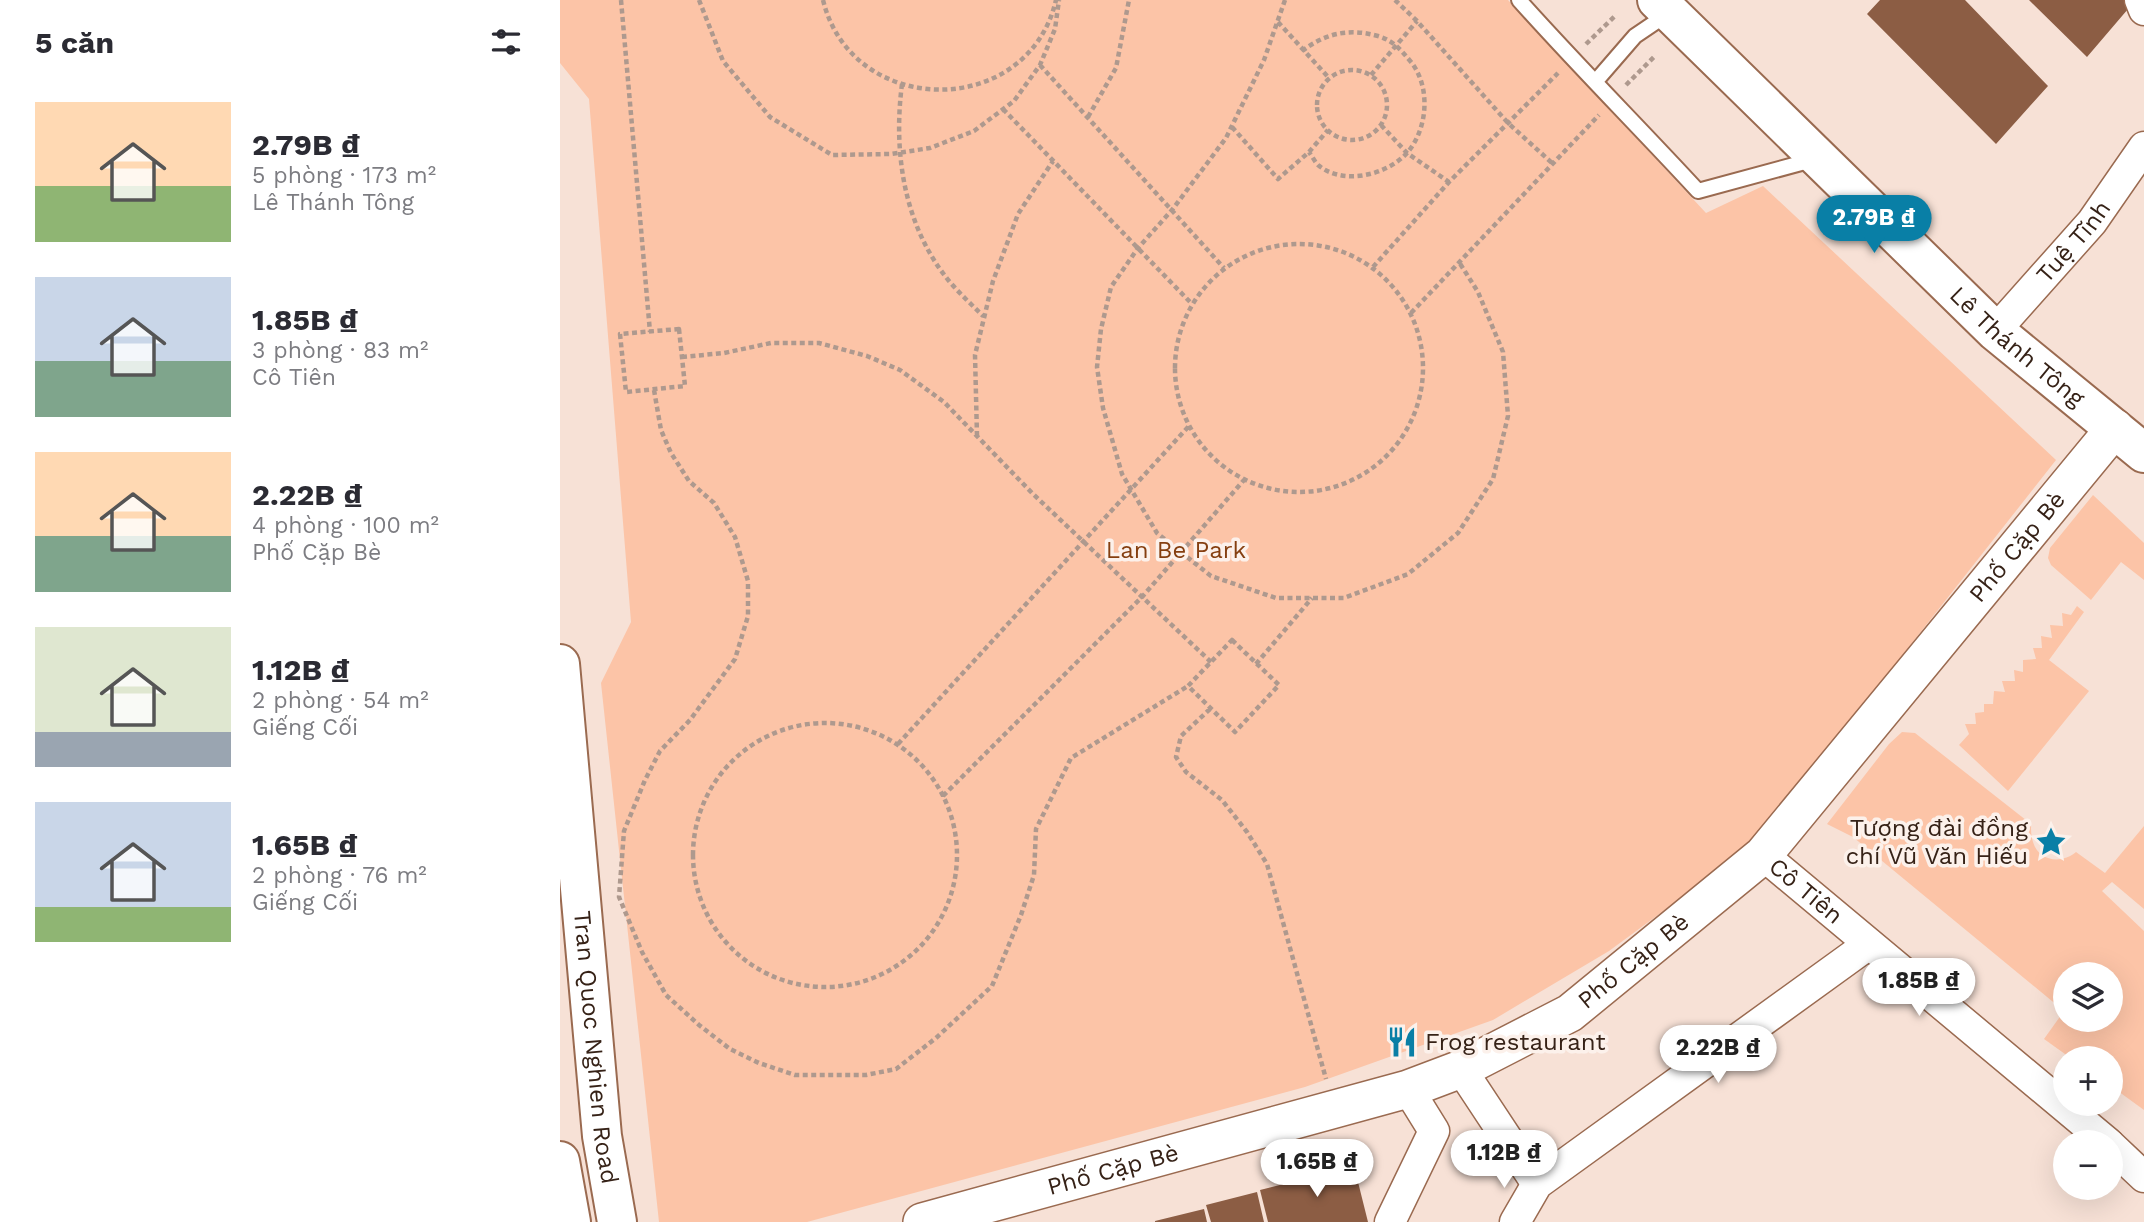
<!DOCTYPE html>
<html lang="vi">
<head>
<meta charset="utf-8">
<style>
  body { margin:0; font-family:"Work Sans",sans-serif; background:#f7f7f7; color:#2b2b33; height:100vh; display:flex; flex-direction:column; font-size:26px; white-space:nowrap }
  * { box-sizing:border-box; margin:0 }
  p { font-size:23px; color:#7c7c81 }
  .icon { flex:none; width:38px; height:38px; fill:none; stroke:currentColor; stroke-width:2; stroke-linecap:round; stroke-linejoin:round }
  .map { position:relative; flex:1; overflow:hidden }
  .sheet { display:flex; flex-direction:column; background:#fff; width:560px }
  .sheet>* { flex:none }
  .controls { position:absolute; left:1493px; top:962px; display:grid; gap:14px }
  .controls a { display:grid; place-items:center; width:70px; height:70px; border-radius:50%; background:#fff; box-shadow:0 7px 28px #0002; font-size:35px }
  .price { position:absolute; translate:-50% -60px; padding:0 16px; border-radius:24px; background:#fff; color:#222; font-size:23px; line-height:46px; filter:drop-shadow(0 2px 4px #0008) }
  .price::after { content:''; position:absolute; left:50%; top:42px; width:21px; height:16px; margin-left:-10px; background:inherit; clip-path:polygon(0 0,100% 0,50% 100%) }
  .price.selected { background:#097fa6; color:#fff }
  ul { padding:0; list-style:none }
  li { display:flex; align-items:center; gap:21px; height:175px; padding:0 35px }
  li span { display:grid; place-items:center; flex:none; width:196px; height:140px; border-radius:0px; color:#555 }
  li>.icon { margin-inline-start:auto }
  span .icon { width:84px; height:84px; fill:#fffc; stroke-width:1 }
  li b { font-size:30px }
  h2 { display:flex; justify-content:space-between; align-items:center; height:84px; padding:0 35px; font-size:30px }
  main { display:flex; flex:1; min-height:0 }
  .map>svg:first-child { display:block }
  .green { fill:#fcc4a7; fill-rule:evenodd }
  .building { fill:#8c5d44 }
  .lines { fill:none; stroke-linecap:round; stroke-linejoin:round }
  .service-casing { stroke:#9a6a50; stroke-width:18 }
  .minor-casing { stroke:#9a6a50; stroke-width:33 }
  .tertiary-casing { stroke:#9a6a50; stroke-width:40 }
  .secondary-casing { stroke:#9a6a50; stroke-width:42 }
  .path { stroke:#ae998e; stroke-width:4.5; stroke-dasharray:5 3.5; stroke-linecap:butt }
  .service { stroke:#fff; stroke-width:14 }
  .minor { stroke:#fff; stroke-width:30 }
  .tertiary { stroke:#fff; stroke-width:37 }
  .secondary { stroke:#fff; stroke-width:38 }
  .labels { text-anchor:middle; dominant-baseline:central; stroke-width:7; stroke-linejoin:round; paint-order:stroke }
  .street-label { font-size:24px; fill:#362217; stroke:#fcf1eb }
  .park-label { font-size:24px; fill:#853f10; stroke:#fcf1eb }
  .poi-label { font-size:24px; fill:#362217; stroke:#fcf1eb; text-anchor:end }
</style>
</head>
<body>
<main>
<section class="sheet">
<h2>5 căn<svg class="icon" aria-label="filters" viewBox="0 0 24 24"><path d="M4 7h16M4 17h16"/><circle cx="9" cy="7" r="2"/><circle cx="15" cy="17" r="2"/></svg></h2>
<ul>
<li><span style="background:linear-gradient(#ffd9b3 60%,#8fb573 0)"><svg class="icon" aria-label="home" viewBox="0 0 24 24"><path d="M3 11l9-7 9 7M6 9v11h12V9"/></svg></span><div><b>2.79B ₫</b><p>5 phòng · 173 m²</p><p>Lê Thánh Tông</p></div></li>
<li><span style="background:linear-gradient(#c9d6e8 60%,#7fa58c 0)"><svg class="icon" aria-label="home" viewBox="0 0 24 24"><path d="M3 11l9-7 9 7M6 9v11h12V9"/></svg></span><div><b>1.85B ₫</b><p>3 phòng · 83 m²</p><p>Cô Tiên</p></div></li>
<li><span style="background:linear-gradient(#ffd9b3 60%,#7fa58c 0)"><svg class="icon" aria-label="home" viewBox="0 0 24 24"><path d="M3 11l9-7 9 7M6 9v11h12V9"/></svg></span><div><b>2.22B ₫</b><p>4 phòng · 100 m²</p><p>Phố Cặp Bè</p></div></li>
<li><span style="background:linear-gradient(#dfe7d0 75%,#9aa5b1 0)"><svg class="icon" aria-label="home" viewBox="0 0 24 24"><path d="M3 11l9-7 9 7M6 9v11h12V9"/></svg></span><div><b>1.12B ₫</b><p>2 phòng · 54 m²</p><p>Giếng Cối</p></div></li>
<li><span style="background:linear-gradient(#c9d6e8 75%,#8fb573 0)"><svg class="icon" aria-label="home" viewBox="0 0 24 24"><path d="M3 11l9-7 9 7M6 9v11h12V9"/></svg></span><div><b>1.65B ₫</b><p>2 phòng · 76 m²</p><p>Giếng Cối</p></div></li>
</ul>
</section>
<div class="map">
<svg width="1584" height="1222" viewBox="0 0 1584 1222">
  <rect width="100%" height="100%" fill="#f7e1d6"/>
  <path class="green" d="M0,0H948L1146,213L1203,186L1496,460L1193,845L1049,951L933,1020L745,1087L247,1222H99L41,683L71,622L29,99L0,63Z
    M1533,495L1584,543V580L1561,562L1531,600L1491,565L1488,558L1490,548Z
    M1517,606L1524,612L1489,660L1529,691L1448,791L1399,745L1409,734L1405,724H1416L1415,713L1424,712V704H1433L1434,691L1445,692L1442,681H1455L1454,670L1463,672V660L1476,659L1473,648H1482L1481,636L1492,638L1490,625L1503,626L1502,613L1511,615Z
    M1342,732L1355,733L1471,824C1471,830 1471,837 1473,842C1479,862 1502,864 1516,852L1545,873L1584,826V909L1552,882L1542,891L1584,931V1110L1551,1086L1550,1059H1512L1484,1039L1504,1011L1293,837L1267,824L1329,744ZM1505,975H1550V1020H1505Z"/>
  <path class="building" d="M1320,0H1405L1488,86L1436,144L1307,14Z
    M1469,0H1572L1574,2L1527,57Z
    M794,1166L808,1222H708L700,1190Z
    M697,1192L704,1222H651L646,1205Z
    M644,1209L647,1222H595V1221Z"/>
  <g class="lines">
    <g class="service-casing">
      <path id="service" d="M959,0C1017,65 1079,127 1138,191L1256,159
        M1036,81L1075,36L1109,13"/>
    </g>
    <g class="minor-casing">
      <g id="minor">
        <path d="M1580,0L1584,10"/>
        <path id="s1" d="M1435,331L1532,222L1584,147"/>
        <path id="s2" d="M1203,855L1548,1143"/>
        <path d="M901,1069L977,1184"/>
        <path d="M1550,1145L1584,1177"/>
        <path d="M830,1222L874,1131L848,1089"/>
        <path d="M955,1222L977,1184L1309,944"/>
      </g>
    </g>
    <g class="tertiary-casing">
      <g id="tertiary">
        <path id="s3" d="M362,1222L848,1089L901,1069L1010,1013L1203,855L1555,428"/>
      </g>
    </g>
    <g class="secondary-casing">
      <g id="secondary">
        <path id="s4" d="M1097,0L1435,331L1584,453"/>
        <path id="s5" d="M0,664L42,1136L57,1222"/>
        <path d="M0,1161L11,1222"/>
      </g>
    </g>
    <path class="path" d="M61,0L90,332
      M139,0L163,61L210,117L272,155L331,154L370,148L414,131L454,101L480,65L495,29L499,0
      M263,0C292,119 468,120 496,0
      M725,0L704,60L666,138L612,210L578,248L551,287L541,329L537,367L543,408L562,474L597,533L651,576L716,598H784L848,574L898,533L933,479L948,416L943,352L918,292L899,262
      M835,0L857,21L948,123L992,163
      M718,22L769,78
      M1026,44L1056,15
      M742,51C766,33 789,28 818,36C834,41 841,50 851,62C871,87 868,129 847,153C827,175 783,186 758,165C755,162 752,156 749,152
      M480,65L664,268
      M757 105a35 35 0 1 1 70 0a35 35 0 1 1-70 0Z
      M811,75L857,21
      M342,84C333,153 344,226 389,281C400,294 412,305 423,316
      M1066,85L1095,56
      M443,109L632,304
      M528,117L556,68L569,0
      M821,125L847,153L889,182
      M672,127L718,179L749,152L768,130
      M615 368a124 124 0 1 1 248 0a124 124 0 1 1-248 0Z
      M813,267L889,182L998,73
      M851,313L1039,115
      M119,329L125,386L66,392L60,334Z
      M122,357L164,353L211,343H259L307,356L340,370L384,402L473,494L651,662
      M94,390L101,430L111,453L129,481L154,503L175,537L188,581V616L175,659L130,720L100,751L85,780L64,831L59,897L82,952L106,995L139,1025L170,1049L199,1063L235,1075H306L336,1069L376,1038L432,986L461,915L474,875L476,829L511,758L628,686
      M417,436L415,355L433,281L458,214L493,161
      M672,640L719,685L675,732L628,686Z
      M696,664L752,598
      M650,709L621,736L616,757L626,772L662,800L687,832L707,864L766,1079
      M133 855a132 132 0 1 1 264 0a132 132 0 1 1-264 0Z
      M338,744L629,426
      M383,796L582,597L684,480"/>
    <use href="#service" class="service"/>
    <use href="#minor" class="minor"/>
    <use href="#tertiary" class="tertiary"/>
    <use href="#secondary" class="secondary"/>
  </g>
  <defs>
    <g id="sight-bare" transform="scale(2.415)"><path d="M0-6L1.8-2.2L6-1.7L2.9 1.2L3.7 5.4L0 3.3L-3.7 5.4L-2.9 1.2L-6-1.7L-1.8-2.2Z" fill="#097fa6" stroke="#fcf1eb" stroke-width="2.5" paint-order="stroke"/></g>
    <g id="restaurant-bare" transform="scale(2.415)"><path d="M-5-6h1v4h1v-4h1v4h1v-4h1v5L-1.5 .5V6h-2V.5L-5-1ZM5-6V6H3V1.5H1.5Q1.5-4 5-6Z" fill="#097fa6" stroke="#fcf1eb" stroke-width="2.5" paint-order="stroke"/></g>
  </defs>
  <g fill-rule="evenodd">
    <use href="#sight-bare" x="1491" y="842"/>
    <use href="#restaurant-bare" x="842" y="1042"/>
  </g>
  <g class="labels">
    <g class="street-label">
      <text stroke="none"><textPath href="#s1" startOffset="119">Tuệ Tĩnh</textPath></text>
      <text stroke="none"><textPath href="#s4" startOffset="500">Lê Thánh Tông</textPath></text>
      <text stroke="none"><textPath href="#s3" startOffset="1332">Phố Cặp Bè</textPath></text>
      <text stroke="none"><textPath href="#s2" startOffset="56">Cô Tiên</textPath></text>
      <text stroke="none"><textPath href="#s3" startOffset="765">Phố Cặp Bè</textPath></text>
      <text stroke="none"><textPath href="#s5" startOffset="385">Tran Quoc Nghien Road</textPath></text>
      <text stroke="none"><textPath href="#s3" startOffset="198">Phố Cặp Bè</textPath></text>
    </g>
    <g class="park-label">
      <text x="616" y="550">Lan Be Park</text>
    </g>
    <g class="poi-label">
      <text x="1468" y="828">Tượng đài đồng<tspan x="1468" dy="28">chí Vũ Văn Hiếu</tspan></text>
      <text x="865" y="1042" text-anchor="start">Frog restaurant</text>
    </g>
  </g>
</svg>
<div class="controls">
<a><svg class="icon" aria-label="layers" viewBox="0 0 24 24"><path d="M12 4l9 5-9 5-9-5zM3 14l9 5 9-5"/></svg></a>
<a>+</a>
<a>−</a>
</div>
<b class="price selected" style="left:1314px;top:255px">2.79B ₫</b>
<b class="price" style="left:1359px;top:1018px">1.85B ₫</b>
<b class="price" style="left:1158px;top:1085px">2.22B ₫</b>
<b class="price" style="left:944px;top:1190px">1.12B ₫</b>
<b class="price" style="left:757px;top:1199px">1.65B ₫</b>
</div>
</main>
</body>
</html>
